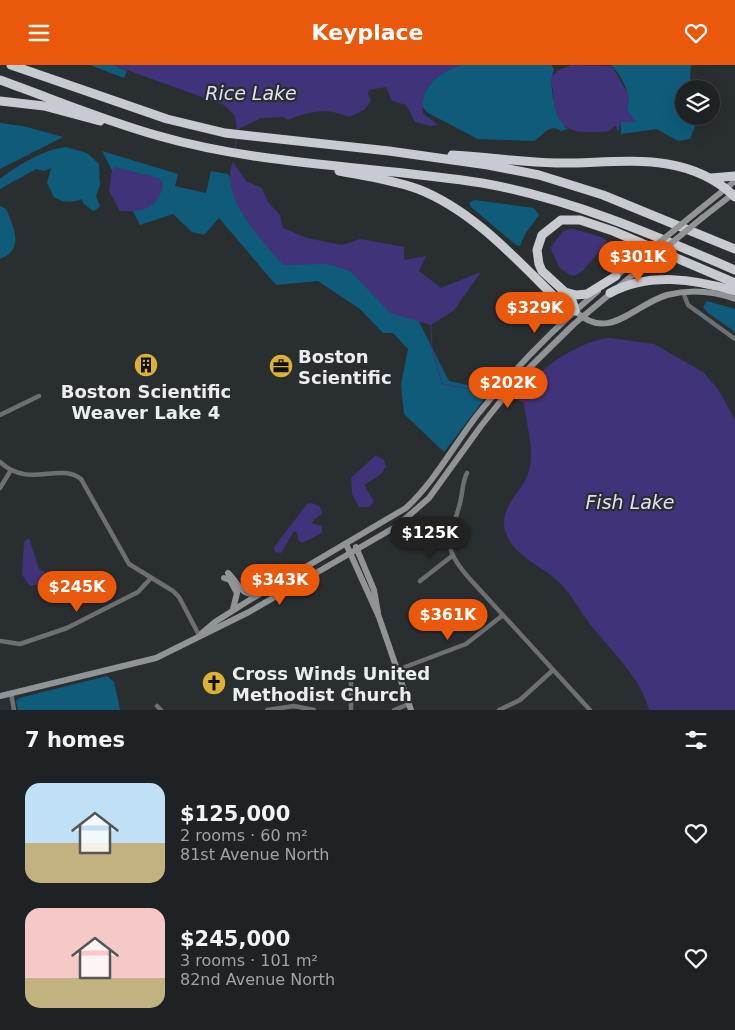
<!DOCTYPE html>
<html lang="en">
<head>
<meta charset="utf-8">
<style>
  body { margin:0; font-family:"DejaVu Sans",sans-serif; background:#2c2f31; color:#f1f3f6; height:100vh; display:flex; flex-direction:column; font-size:19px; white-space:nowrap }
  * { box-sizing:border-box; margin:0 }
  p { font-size:16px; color:#a1a4a6 }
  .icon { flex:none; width:28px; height:28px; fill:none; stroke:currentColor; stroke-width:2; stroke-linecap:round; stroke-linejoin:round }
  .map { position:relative; height:645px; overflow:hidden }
  .sheet { display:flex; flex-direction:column; background:#1f2224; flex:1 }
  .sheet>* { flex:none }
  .buttons { position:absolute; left:675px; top:15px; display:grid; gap:10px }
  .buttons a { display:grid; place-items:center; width:45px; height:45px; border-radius:50%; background:#1f2224; box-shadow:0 5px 20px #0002,0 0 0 1px #3c3f41; font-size:25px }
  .price { position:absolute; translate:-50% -42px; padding:0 11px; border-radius:18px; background:#ea580c; color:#fff; font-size:16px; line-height:32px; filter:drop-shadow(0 1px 2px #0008) }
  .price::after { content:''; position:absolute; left:50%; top:30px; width:15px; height:11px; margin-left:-8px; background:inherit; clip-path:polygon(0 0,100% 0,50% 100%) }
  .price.current { background:#222; color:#fff }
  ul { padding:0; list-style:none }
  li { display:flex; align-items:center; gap:15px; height:125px; padding:0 25px }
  li span { display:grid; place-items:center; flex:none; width:140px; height:100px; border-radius:15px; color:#555 }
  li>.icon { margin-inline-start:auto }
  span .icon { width:60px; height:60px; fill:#fffc; stroke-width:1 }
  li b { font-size:21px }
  h2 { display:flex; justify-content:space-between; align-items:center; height:60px; padding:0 25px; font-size:21px }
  header { display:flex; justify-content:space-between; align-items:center; height:65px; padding:0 25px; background:#ea580c; color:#fff; font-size:22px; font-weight:700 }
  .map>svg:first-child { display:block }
  .green { fill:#0f5c7a }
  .water { fill:#40337a }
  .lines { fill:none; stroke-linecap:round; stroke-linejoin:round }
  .stream { stroke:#40337a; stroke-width:1 }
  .river { stroke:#40337a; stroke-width:8 }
  .street { stroke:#6d6f71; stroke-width:4.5 }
  .secondary { stroke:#919497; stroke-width:6 }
  .highway { stroke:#c7cad0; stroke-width:9 }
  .secondary-bridge { stroke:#919497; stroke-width:6 }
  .labels { text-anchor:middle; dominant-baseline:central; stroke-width:4.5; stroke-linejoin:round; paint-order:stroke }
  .poi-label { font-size:18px; font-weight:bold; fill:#ebeef0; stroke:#292e30; text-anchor:start }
  .water-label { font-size:19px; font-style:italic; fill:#e0dff4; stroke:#292e30 }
</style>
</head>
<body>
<header><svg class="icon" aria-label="menu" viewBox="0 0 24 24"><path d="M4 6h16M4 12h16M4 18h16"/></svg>Keyplace<svg class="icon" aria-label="heart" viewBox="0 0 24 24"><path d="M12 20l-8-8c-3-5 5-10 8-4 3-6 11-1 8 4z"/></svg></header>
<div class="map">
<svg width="735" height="645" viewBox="0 0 735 645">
  <rect width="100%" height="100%" fill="#292e30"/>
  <path class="green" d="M90,0H113L127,6L124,13Z
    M461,0H552L554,5C547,19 556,52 567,64L561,66C549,58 544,70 534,76L478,74L428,48L422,41C423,19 442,6 461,0Z
    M611,0H691L690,13L697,24H684V51H690L695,61L690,74L678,76L657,64L621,69V57L635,56L627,45C632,29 622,11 611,0Z
    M0,58L23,61L63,72L0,104Z
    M66,82L87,88L99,99L100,120L96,131L100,141L96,145L93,146L83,138L82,134C73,138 63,138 54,132L47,118L51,103L44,106L36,104L0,124V114C18,100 42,85 66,82Z
    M102,86L178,109L175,121L206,128L211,106L228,109L245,144L412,243L449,316L491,325L444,387L404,349L401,320L408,284L393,268H383L360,244L318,216L276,220L219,153L204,170L192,167L173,149L140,160Z
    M474,135L534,143L539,150L525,169L520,181L516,180L471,142L469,138Z
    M0,141L6,144C14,163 25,184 0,194Z
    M707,236L735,244V267L708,248L703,242Z
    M107,611L114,617L120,645H18L16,636L19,633Z"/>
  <path class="water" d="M113,0H461C438,8 420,21 423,48L438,60L431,61L415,57L406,40L392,36L386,22L369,25L368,29L371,36L364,45L349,52C327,42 309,46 288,55L283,52L261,53L237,65L235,51L224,40Z
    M571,0L612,1L629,31L627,45L636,57H621L618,67L615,60L610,66C589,68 563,71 556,47C553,36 554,24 550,13L559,5Z
    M233,97L246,116L262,123L268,137L280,150L283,163L307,173L342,180L360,174L404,182V195L426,191L419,206L441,223L481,207L454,245L431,260L390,248L350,206L327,199L283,200C262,176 218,131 233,97Z
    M115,102L159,113L163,119C159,144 143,147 120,146L109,126L112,105Z
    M573,164L601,172L607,176L583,206L576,210H570L560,203L552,187L551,182L563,166Z
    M610,273L654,279L703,307L718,324L735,355V645H649C641,613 614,589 594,564C582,550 574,532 560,518C543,501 518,494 507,471C495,444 522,429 529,406C535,384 526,359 524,338C522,309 586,273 610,273Z
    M376,390L384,395L386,402L380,410L364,420L374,436L370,442H359L352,429L351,413Z
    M312,438L320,442L322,448L311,458L322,461V468L302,478L298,475L297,468L294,466L281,488L275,487L274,482L307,439Z
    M29,473L39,504L45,507L39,519L30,521L22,510L24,477Z"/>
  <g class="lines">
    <path class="stream" d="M235,84L237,73
      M431,260L432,283L442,319L481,326"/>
    <path class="river" d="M519,331L532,338"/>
    <path class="street" d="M683,227L688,240L735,274
      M0,350L39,331
      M0,397C29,424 59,397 81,414L129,499L173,526L179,532L199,570
      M467,408C462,418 463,427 460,438C451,474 439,479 469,513L590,645
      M0,423L11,405
      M420,516L452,491
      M0,576L20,579L67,563L138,527L150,514
      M397,605L466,579L503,550
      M351,610V645
      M11,628L14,645
      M157,641L161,645
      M267,645L294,641L314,645
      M394,645L409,639
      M499,645L520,635L553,605"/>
    <path class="secondary" d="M699,145L735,116
      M702,153L734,128
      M613,213L645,189
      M575,246C609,278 633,240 667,230C691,224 713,226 735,234
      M346,479L379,552L411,645
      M356,482L374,525L378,548
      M228,508C238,517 242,535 259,526
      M224,513L230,515L237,528L233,544
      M202,568L215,557L248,536L406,443C435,416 454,380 478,349C514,304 554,263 598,226
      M0,631L156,593L249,547L397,461L429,433L481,361L519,313L574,259L653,193"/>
    <path class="highway" d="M11,0L167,54L225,68L389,86L488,100L539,110L603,130L735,184
      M0,15C53,34 105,56 159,71C264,101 375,101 482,118C569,133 654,170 735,205
      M0,36L44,41L100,56
      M452,90C486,92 521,97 556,98C617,99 685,83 735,132
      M339,106C365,111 393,115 418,124C477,147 522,201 567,244L575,246L573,238L561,224
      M711,113L735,111
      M616,211L587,229L576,230L565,227L542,206L539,199L537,185L542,170L561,155H580L613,166L735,218
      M610,228C649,207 694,214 735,226"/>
    <path class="secondary-bridge" d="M645,189L699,145
      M653,193L702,153"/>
  </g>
  <defs>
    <g id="building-disc" transform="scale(1.25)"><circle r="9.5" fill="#ddb133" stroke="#292e30"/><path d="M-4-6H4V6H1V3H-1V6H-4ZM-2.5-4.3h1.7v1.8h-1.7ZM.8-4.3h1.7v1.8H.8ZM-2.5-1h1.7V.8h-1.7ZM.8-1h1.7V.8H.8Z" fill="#111"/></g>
    <g id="office-disc" transform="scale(1.25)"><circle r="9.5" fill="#ddb133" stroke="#292e30"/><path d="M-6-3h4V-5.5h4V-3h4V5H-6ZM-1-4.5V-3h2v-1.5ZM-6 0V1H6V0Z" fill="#111"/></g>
    <g id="church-disc" transform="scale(1.25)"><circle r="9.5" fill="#ddb133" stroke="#292e30"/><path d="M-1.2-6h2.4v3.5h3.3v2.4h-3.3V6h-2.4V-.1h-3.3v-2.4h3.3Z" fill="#111"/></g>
  </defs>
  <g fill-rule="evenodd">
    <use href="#building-disc" x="146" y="300"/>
    <use href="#office-disc" x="281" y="301"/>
    <use href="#church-disc" x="214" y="618"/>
  </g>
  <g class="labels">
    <g class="poi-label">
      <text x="298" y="291">Boston<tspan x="298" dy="21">Scientific</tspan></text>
      <text x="146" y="326" text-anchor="middle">Boston Scientific<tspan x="146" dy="21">Weaver Lake 4</tspan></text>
      <text x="232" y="608">Cross Winds United<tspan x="232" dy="21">Methodist Church</tspan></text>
    </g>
    <g class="water-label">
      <text x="251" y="28">Rice Lake</text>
      <text x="630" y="437">Fish Lake</text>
    </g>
  </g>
</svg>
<div class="buttons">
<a><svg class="icon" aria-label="layers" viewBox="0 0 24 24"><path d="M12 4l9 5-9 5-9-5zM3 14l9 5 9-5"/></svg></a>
</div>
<b class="price" style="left:638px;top:218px">$301K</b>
<b class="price" style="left:535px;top:269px">$329K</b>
<b class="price" style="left:508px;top:344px">$202K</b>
<b class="price current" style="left:430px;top:494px">$125K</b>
<b class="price" style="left:280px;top:541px">$343K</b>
<b class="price" style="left:77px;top:548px">$245K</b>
<b class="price" style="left:448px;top:576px">$361K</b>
</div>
<section class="sheet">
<h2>7 homes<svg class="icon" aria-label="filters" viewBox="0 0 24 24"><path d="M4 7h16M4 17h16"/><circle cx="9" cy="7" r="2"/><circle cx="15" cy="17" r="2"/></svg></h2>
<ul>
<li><span style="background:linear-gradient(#bfe0f5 60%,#c2b280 0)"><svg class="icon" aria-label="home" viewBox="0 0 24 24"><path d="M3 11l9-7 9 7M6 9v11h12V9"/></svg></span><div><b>$125,000</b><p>2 rooms · 60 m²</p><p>81st Avenue North</p></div><svg class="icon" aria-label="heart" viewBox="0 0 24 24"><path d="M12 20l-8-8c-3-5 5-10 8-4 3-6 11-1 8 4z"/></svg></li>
<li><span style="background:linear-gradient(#f6c9c9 70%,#c2b280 0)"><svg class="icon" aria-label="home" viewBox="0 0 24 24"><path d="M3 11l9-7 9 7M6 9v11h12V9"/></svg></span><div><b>$245,000</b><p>3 rooms · 101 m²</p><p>82nd Avenue North</p></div><svg class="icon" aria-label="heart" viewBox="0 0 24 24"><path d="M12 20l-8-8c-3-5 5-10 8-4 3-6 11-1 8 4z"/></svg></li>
</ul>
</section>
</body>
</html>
